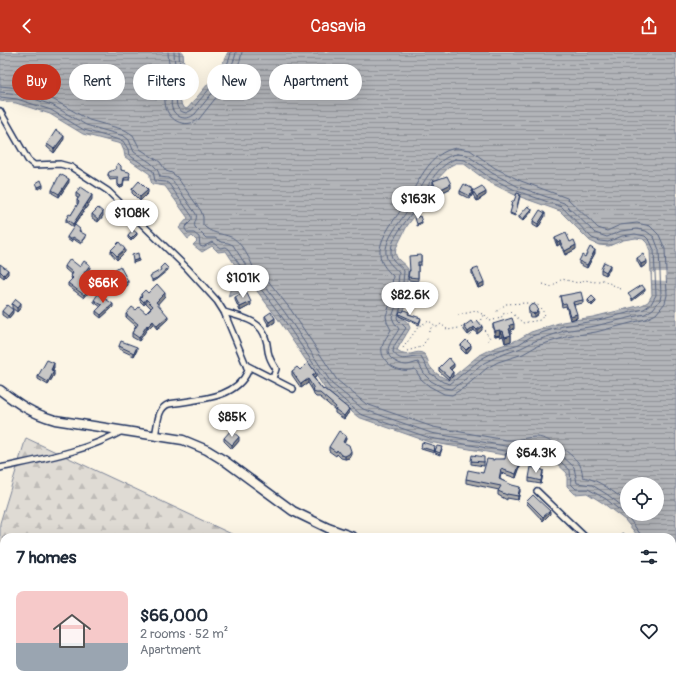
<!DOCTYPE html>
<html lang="en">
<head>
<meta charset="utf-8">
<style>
  body { margin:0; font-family:Pangolin,sans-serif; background:#f2f2f3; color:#1f2937; height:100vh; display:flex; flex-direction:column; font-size:15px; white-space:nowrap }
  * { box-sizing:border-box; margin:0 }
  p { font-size:13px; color:#747a83 }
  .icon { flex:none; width:22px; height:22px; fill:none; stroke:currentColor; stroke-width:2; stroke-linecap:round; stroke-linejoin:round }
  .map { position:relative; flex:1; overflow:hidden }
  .panel { position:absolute; left:0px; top:481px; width:676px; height:156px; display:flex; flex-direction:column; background:#fff; border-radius:12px 12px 0 0; box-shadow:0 4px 16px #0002 }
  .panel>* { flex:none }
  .guide { position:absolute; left:12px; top:12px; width:400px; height:36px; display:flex; gap:8px }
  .buttons { position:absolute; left:620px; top:425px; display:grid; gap:8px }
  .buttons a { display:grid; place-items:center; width:44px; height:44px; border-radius:50%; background:#fff; box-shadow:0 4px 16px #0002; font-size:20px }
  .price { position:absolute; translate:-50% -34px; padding:0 9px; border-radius:14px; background:#fff; color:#222; font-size:13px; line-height:26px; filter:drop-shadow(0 1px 2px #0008) }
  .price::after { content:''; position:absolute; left:50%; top:24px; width:12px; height:9px; margin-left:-6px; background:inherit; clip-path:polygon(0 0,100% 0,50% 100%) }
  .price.active { background:#c8321e; color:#fff }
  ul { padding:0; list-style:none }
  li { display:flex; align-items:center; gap:12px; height:100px; padding:0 16px }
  li span { display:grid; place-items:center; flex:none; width:112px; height:80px; border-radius:8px; color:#555 }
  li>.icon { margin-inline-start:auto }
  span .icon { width:48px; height:48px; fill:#fffc; stroke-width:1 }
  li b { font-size:17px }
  h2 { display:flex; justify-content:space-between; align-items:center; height:48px; padding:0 16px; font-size:17px }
  .chip { padding:0 14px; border-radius:18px; background:#fff; box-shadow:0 4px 16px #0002; font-size:14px; line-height:36px }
  .chip.active { background:#c8321e; color:#fff }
  header { display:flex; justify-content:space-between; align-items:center; height:52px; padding:0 16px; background:#c8321e; color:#fff; font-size:18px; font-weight:600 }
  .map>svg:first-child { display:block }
  .forest { fill:url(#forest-firs); stroke:#7d8599 }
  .water { fill:url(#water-rules); stroke:#767f94; fill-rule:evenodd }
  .pier { fill:#fcf5e5 }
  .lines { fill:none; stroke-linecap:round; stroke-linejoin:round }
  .shore { stroke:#576482; stroke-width:1 }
  .service-casing { stroke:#1b2f5e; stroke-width:5.5 }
  .minor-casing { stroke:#1b2f5e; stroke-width:8 }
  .primary-casing { stroke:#1b2f5e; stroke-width:11 }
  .path { stroke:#1b2f5e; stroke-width:1; stroke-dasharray:1 3; stroke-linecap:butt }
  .service { stroke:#fcf5e5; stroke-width:2.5 }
  .minor { stroke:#fcf5e5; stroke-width:5 }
  .primary { stroke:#fcf5e5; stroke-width:8 }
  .wall { fill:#acabaa; stroke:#1b2f5e }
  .shaded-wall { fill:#8c8b8b; stroke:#1b2f5e }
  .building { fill:#c8c7c6; stroke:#1b2f5e }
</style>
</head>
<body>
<header><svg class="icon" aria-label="back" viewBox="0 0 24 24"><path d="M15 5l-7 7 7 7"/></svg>Casavia<svg class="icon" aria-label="share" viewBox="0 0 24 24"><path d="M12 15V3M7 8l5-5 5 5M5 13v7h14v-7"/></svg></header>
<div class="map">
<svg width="676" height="637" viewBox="0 0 676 637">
  <defs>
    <pattern id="forest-firs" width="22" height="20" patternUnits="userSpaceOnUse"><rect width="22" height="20" fill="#dfdbd4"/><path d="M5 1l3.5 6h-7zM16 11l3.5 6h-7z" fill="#bfbcb8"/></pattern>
    <pattern id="water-rules" width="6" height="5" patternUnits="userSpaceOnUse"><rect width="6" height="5" fill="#b2b4b8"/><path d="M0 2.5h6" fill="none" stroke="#909399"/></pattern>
  </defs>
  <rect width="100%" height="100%" fill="#fcf5e5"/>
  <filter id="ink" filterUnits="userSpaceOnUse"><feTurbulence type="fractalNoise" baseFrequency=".025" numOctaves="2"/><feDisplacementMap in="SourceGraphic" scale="8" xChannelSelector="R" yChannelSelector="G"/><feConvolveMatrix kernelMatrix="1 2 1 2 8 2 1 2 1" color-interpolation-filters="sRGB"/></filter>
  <g filter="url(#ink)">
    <path class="forest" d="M26,386L238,485H4V633H390L386,637H0V471Z"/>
    <path class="water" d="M0,0H183L185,30L180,48L182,54L186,57L188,56L218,20L228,0H676V505L672,503V485H640L637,483L625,468L603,451L587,441L575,442L567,434V421L553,408L536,400L519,404L504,403L429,390L358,365L326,338L278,267L254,235L228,245L233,228L239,219L226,199L218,200L212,194L202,200L193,193L197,189L192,184L188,187L179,176L188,166L165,134L152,132L150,126V122L125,105L124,99L121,92L83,82L50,62L16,51L0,49ZM456,111H463L487,129L515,143L560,159L590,189L599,193L609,194L623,188L636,186L643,187L647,191L650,199L652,243L648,250L642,253L593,265L562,270L531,280L517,288L492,297L478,304L449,328C441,325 433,320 429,313C428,309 427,305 424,302C416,296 409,308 397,299L398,296L410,276L408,271L401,265L405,256L408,217C403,209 393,208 396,196L407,174L416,162L432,133L450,114ZM627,432H657V462H627Z"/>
    <path class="pier" d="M652,220H667V229L652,228Z"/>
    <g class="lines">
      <path class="shore" d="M168,0C168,9 171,19 170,29C169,36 164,42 165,50C166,68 185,78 199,67L230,28L240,9L242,0
        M174,0C174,8 176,17 176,25C176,38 163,56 180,65C186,67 190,66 195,62C206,48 235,17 236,0
        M179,0C179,8 181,17 181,25C181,37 168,57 186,61L192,58C203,42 229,20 231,0
        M0,34L20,36L54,48L89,68L125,78L133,83L140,97L160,110L166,119L172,121L177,125L201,159L203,165V173C211,182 221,181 231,185C240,188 253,211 254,219L262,222L266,226L291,258L337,328L366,352L433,375L506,388C517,389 526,385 537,385C550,386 573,402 580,413C582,417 582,421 583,425C600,428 613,440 627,450
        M0,40L19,42L52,53L86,73L124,84L129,88L134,100C145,108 157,111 160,125L168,126L173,129L196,162C198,167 193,171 195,175L206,186H215L221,190L228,191L233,193L247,215V226H255L261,229L286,262L332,332L363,357L431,381L505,394L518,395L536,391L546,394L559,401L574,415L577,431L592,433L608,443L627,458
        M0,45L17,47L51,58L84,78L123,89L128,97L129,103L153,119L155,129L166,130L169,132L192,164V168L185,175V177L188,181H194L199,185L200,194L203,195L212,190L220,196L226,195L229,197L243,218C242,225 235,229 236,237H238L253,231L257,232L282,265L329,335L360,362L430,386L505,399L518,400L538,396L555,405L570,418L571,432L576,437H588L606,447L628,465L641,483
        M457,96L470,98L495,116L521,129L567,146L598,176L607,179L620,173L637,171L650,174L659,183L665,197L667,243L665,251L656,262L646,267L596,280L566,285L537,294L523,302L498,310L487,316L465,335L452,343L444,342L429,334L421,327L415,317C411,318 406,319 402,318C391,316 380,307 382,295C384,288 388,283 391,278L387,270L386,264L390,252L393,224C386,217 380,211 380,201C379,186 395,167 403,155C417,135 428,99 457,96Z
        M457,102L467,103L492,121L519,135L564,151L595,181L607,185L621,179L637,177L646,179L654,185L659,198L661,243L660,248L653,257L645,262L595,274L564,279L535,289L521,296L496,305L484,311L462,330L451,337L444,336L431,329L425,323L418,310C414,311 410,313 406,313C401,313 397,310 393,308C381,299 394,286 399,277L394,270L392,265L396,254L399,221C394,214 387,212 386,202C384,187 402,168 409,156C420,138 433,105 457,102Z
        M455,107L465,108L489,125L517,139L562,155L592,186L600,189L608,190L622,184L635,182L645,184L650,189L654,198L656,243L651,252L644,257L594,269L563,274L532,284L519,292L494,300L481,307L450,332L443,330L430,321L421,305C410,304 401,312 393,300L394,294L406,276L398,268L397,265L401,255L404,219C399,211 390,210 391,199C391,186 406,170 413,159C425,141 433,116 455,107Z"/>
      <g class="service-casing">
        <path id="service" d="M432,637L436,633"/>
      </g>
      <g class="minor-casing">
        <path id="minor" d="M0,59L28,108L34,113L60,112L71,115L108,139L187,216L217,249L224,260L246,313L248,319C235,348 197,347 169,352C157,356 158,372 155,384
          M224,260C241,265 262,268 266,288C268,293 267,298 269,303C270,308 273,312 276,317L273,326
          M246,313L293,337
          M0,416C41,407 85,400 122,379
          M537,439L585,485
          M672,538L676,542
          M614,637L615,633"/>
      </g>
      <g class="primary-casing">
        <path id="primary" d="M0,338C20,353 31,361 55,368L183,388L207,398L225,409L293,459L328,476L353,485
          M559,633L564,637"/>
      </g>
      <path class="path" d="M543,232L552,235L562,227L578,231L585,228L594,230L603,228L621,237
        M458,263L476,259L484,263L480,271
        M485,263L490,269L501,266L503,262L511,260L523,271L540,268L545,262L537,252L526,251L506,252L496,260
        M482,275L490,286L486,291
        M403,296L419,274L429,269L437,275L441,272L448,278L464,275
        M407,299L421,295L428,286L429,279L433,273
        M672,500L676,495"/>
      <use href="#service" class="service"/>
      <use href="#minor" class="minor"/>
      <use href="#primary" class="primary"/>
    </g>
    <path class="wall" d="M64,87L54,101L47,95V92Z
      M116,114L130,124L129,128H124L123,135L120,136L118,134V127L110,128L108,124V122L116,118Z
      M433,129L451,136L437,143L433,133Z
      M69,130L59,145L52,141V138Z
      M132,137L148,141L140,149L132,141Z
      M460,139L473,141L470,147L460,142Z
      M473,139L486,143L477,149L473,143Z
      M76,141L92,147L73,175L66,170V167L71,163L78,152H77V148L78,146L76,145Z
      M520,144L515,164L510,162L512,156L511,154L514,149Z
      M532,159L523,169L519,166V164Z
      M92,162L103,164L98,170L92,166Z
      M545,164L538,176L533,173V169Z
      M80,178V179L86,185L81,192L73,187L71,190L67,187V185Z
      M137,183L131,189L128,186V184Z
      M555,186L570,190L576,197L565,203L560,192L557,194L555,189Z
      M111,198L125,200L117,208L111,201Z
      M595,201L587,216L579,212V209L585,205Z
      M421,203V213H418V229L408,228L409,219Z
      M637,206L647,212L641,216L637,209Z
      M0,212L8,222L4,226L0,223Z
      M65,214L90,216L85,222L92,230H91L93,235L84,246L68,234V231L72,227L71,226L72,223L65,217Z
      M601,217H610L606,223L601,221Z
      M114,218L128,233L122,237L114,221Z
      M472,218L484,234L478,236L472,222Z
      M93,231L106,236L102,240L93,233Z
      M148,241L165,244L157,252L168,267L157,277L153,272L148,277H147L139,289L132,285V281L136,274L126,265V262L136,258L146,261L151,256L146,251L144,253L140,249V246L141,245V242Z
      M420,243V253H407V244Z
      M560,244L583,248V251L574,253L577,266L570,268L566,254L562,255Z
      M235,245L251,253L240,259L235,248Z
      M94,248L113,255L101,266L96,262V259L101,255L94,250Z
      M588,248L596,250L592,254L588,250Z
      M12,252L21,255L17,260L12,256Z
      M529,256L538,262L534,265H530L529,262Z
      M2,259L13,261L8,267L2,263Z
      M399,262H409L421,267L419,273L399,264Z
      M265,264L275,270L269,274L265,267Z
      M473,272L482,278L477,282L474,278L468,283L464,278V274Z
      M493,272L514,277L511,278V289L505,291L503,284L500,285V283L495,284L493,277Z
      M461,293L471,296L466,302L461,297Z
      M119,294L137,298L134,304L119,297Z
      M54,315L53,318L54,323L48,333L38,327V324Z
      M454,315L451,318L453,324L449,328L439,319V316Z
      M300,318L316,325L314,326L323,338L349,360L344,367L335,361V358L320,345H316L314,343L313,339L308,331L301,336L292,323V319Z
      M224,386L239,389L232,397L224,389Z
      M346,387L344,391L351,402L349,406L345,407L341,406L337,402L336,404L329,399V395Z
      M421,395L435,396L434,401L421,397Z
      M442,397L440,403L435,401V399Z
      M512,405L521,412L516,426L501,421L500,427L520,439L518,448L507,446V448L498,443V439L499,438L466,431V427L483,421L494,408L505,407Z
      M471,409H484V414L471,412Z
      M543,421L541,432L529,430V426Z
      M527,449L550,462L543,469L527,452Z
      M672,504L676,508V525L672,522Z
      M676,558V570L673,569V565Z
      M404,633H416L412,637H408Z
      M579,633H602L603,637H583Z"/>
    <path class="shaded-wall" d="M64,84V87L54,101V97Z
      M124,126L123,135L120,136V134Z
      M69,127V130L59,145V142Z
      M451,132V136L437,143V139Z
      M43,133V135L38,137V135Z
      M473,137V141L470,147V144Z
      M148,138V141L140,149V145Z
      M486,140V143L477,149V145Z
      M92,143V147L73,175V172Z
      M532,157V159L523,169V167Z
      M103,160V164L98,170V167Z
      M545,161V164L538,176V172Z
      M422,170V172L417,174V172Z
      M137,181V183L131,189V187Z
      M86,183V185L81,192V190Z
      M560,189V192L557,194V190Z
      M576,193V197L565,203V199Z
      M125,197V200L117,208V204Z
      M595,198V201L587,216V213Z
      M139,207V209L133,211V209Z
      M647,209V212L641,216V212Z
      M90,213V216L84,224V221Z
      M610,213V217L606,223V220Z
      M168,216V218L157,227L152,230V228Z
      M8,218V222L4,226V223Z
      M128,229V233L122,237V233Z
      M484,230V234L478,236V233Z
      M93,233V235L84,246V243Z
      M645,237V239L632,249V247Z
      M165,241V244L156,254V250Z
      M146,247V251L144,253V250Z
      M596,248V250L592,254V252Z
      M251,250V253L240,259V255Z
      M21,251V255L17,260V256Z
      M113,252V255L101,266V263Z
      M13,258V261L8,267V264Z
      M538,259V262L534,265V262Z
      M577,262V266L570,268V264Z
      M168,264V267L157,277V274Z
      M275,266V270L269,274V270Z
      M153,269V272L148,277V274Z
      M514,272V277L511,278V282H509V277L510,273Z
      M147,273V277L139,289V286Z
      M482,274V278L477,282V278Z
      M474,275V278L468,283V280Z
      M500,278V283L495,284V279Z
      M503,279V284L500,285V280Z
      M511,283V289L505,291V285Z
      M471,293V296L466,302V298Z
      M137,295V298L134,304V301Z
      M54,311V315L51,321V318Z
      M454,312V315L449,319V316Z
      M54,319V323L48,333V330Z
      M453,320V324L449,328V325Z
      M316,321V325L312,327V324Z
      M308,327V331L301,336V332Z
      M349,357V360L344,367V364Z
      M346,384V387L343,394V390Z
      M239,385V389L232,397V393Z
      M351,399V402L349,406L345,407V404Z
      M521,408V412L516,426V422Z
      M543,418V421L541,432V429Z
      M520,435V439L518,448V444Z
      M550,459V462L543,469V465Z
      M676,593V597L673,600V596Z
      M411,633H416L412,637H410V634Z"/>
    <path class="building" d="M56,78L64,84L54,97L47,92Z
      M118,111L121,114V118L129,120L130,121L129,125L124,126L123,133L120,134L118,132V125H110L108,122L109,120L116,117V114Z
      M60,122L69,127L59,142L52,138Z
      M447,124L451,132L437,139L433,129Z
      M41,128L43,133L38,135L36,131Z
      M139,129L148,138L140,145L132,137Z
      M464,132L473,137L470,144L460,139Z
      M482,134L486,140L477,145L473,139Z
      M80,135L92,143L73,172L66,167L69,162L71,163L79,150L77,148L80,144L76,141Z
      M517,141L520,142L515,163L510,161L512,154H511L512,149H514Z
      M528,154L532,157L523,167L519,164Z
      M98,156L103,160L98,167L92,162Z
      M540,158L545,161L538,172L533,169Z
      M420,164L422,170L417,172L415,166Z
      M75,173L80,177L79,179L86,183L81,190L73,185L71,188L67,185Z
      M133,178L137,181L131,187L128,184Z
      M566,181L570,190L574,188L576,193L565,199L560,189L557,190L555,186Z
      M119,190L125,197L117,204L111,198Z
      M590,195L595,198L587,213L579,209L582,203L585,205Z
      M138,201L139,207L133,209L132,203Z
      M643,202L647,209L641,212L637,206Z
      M421,203V210H418V226L408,225L409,219H410L409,204Z
      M70,207L80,215L84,209L90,213L84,221L92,227L90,229L93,233L84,243L68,231L73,226L71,224L73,221L65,214Z
      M604,210L610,213L606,220L601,217Z
      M0,212L8,218L4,223L0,219Z
      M164,212L168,216L157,226L152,228L150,224L161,218L160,216Z
      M120,214L128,229L122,233L114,218Z
      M478,216L484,230L478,233L472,218Z
      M98,228L106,234L102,239L93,231Z
      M157,232L165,241L156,250L168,264L157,274L153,269L148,274L147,273L139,286L132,281L138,272L126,262L132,255L136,258L139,255L146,261L153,254L146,247L144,250L140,246L142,244L141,242L145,238L148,241Z
      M642,233L645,237L632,247L628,242Z
      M246,239L251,250L240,255L235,245Z
      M581,240L583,248L573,250L577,262L570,264L566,251L562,252L560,244Z
      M98,242L113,252L101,263L96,259L102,253L94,248Z
      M420,243V250H407V244Z
      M592,244L596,248L592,252L588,248Z
      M16,247L21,251L17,256L12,252Z
      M528.5 257a4.5 4.5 0 1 1 9 0a4.5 4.5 0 1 1-9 0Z
      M7,253L13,258L8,264L2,259Z
      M404,258L409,260L408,262L421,266L419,271L399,262L400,259L403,260Z
      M271,260L275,266L269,270L265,264Z
      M512,266L514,272L510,273L511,276L509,277L511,283L505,285L503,279L500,280V278L495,279L493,272Z
      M477,268L482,274L477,278L474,275L468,280L464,274L471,269L473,272Z
      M466,288L471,293L466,298L461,293Z
      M121,289L137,295L134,301L119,294Z
      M449,306L454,312L449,316L453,320L449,325L439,316Z
      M47,308L54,311L51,318L54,319L48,330L38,324Z
      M308,310L316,321L312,324L323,338L324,337L349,357L344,364L335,357L336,355L320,341H316L314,340L313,335L308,327L301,332L292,319L297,315L300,318Z
      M231,378L239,385L232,393L224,386Z
      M339,379L346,384L343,390L349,393L351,399L349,402L345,404L341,403L337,398L336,400L329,395Z
      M422,390L435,394L434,399L421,395Z
      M437,394L442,395L440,401L435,399Z
      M506,401L512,402L511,405L521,408L516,422L501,417L499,427L512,433L520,435L518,444L507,442V443L498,439L501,434L466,427L468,418L483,421L487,407L494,408V407H505Z
      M472,403L484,405V410L471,409Z
      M531,415L543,418L541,429L529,426Z
      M533,443L550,459L543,465L527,449Z
      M623,481L628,485H620Z
      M638,482L643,485H636Z
      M672,504L676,508V522L672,519Z
      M676,558V567L673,565Z
      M676,579V593L673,596L672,595V583Z
      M586,633H603L600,636L601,637H589Z"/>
  </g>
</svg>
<div class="buttons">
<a><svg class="icon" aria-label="locate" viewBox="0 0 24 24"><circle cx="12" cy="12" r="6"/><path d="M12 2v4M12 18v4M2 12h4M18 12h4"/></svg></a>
</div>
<b class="price" style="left:418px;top:168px">$163K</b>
<b class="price" style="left:132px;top:182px">$108K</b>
<b class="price" style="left:243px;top:247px">$101K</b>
<b class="price active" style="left:103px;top:252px">$66K</b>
<b class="price" style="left:410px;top:264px">$82.6K</b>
<b class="price" style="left:232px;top:386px">$85K</b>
<b class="price" style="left:536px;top:422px">$64.3K</b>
<div class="guide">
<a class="chip active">Buy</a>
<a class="chip">Rent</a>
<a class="chip">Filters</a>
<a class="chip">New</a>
<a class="chip">Apartment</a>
</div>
<section class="panel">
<h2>7 homes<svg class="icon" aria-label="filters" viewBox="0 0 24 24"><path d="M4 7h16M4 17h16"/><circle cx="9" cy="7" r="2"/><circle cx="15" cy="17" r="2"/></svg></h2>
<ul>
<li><span style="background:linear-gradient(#f6c9c9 65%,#9aa5b1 0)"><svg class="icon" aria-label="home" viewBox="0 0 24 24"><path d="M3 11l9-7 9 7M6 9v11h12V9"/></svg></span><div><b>$66,000</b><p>2 rooms · 52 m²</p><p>Apartment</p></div><svg class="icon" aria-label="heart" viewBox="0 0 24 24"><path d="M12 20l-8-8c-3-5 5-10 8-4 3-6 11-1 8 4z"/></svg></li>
</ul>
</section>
</div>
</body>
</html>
